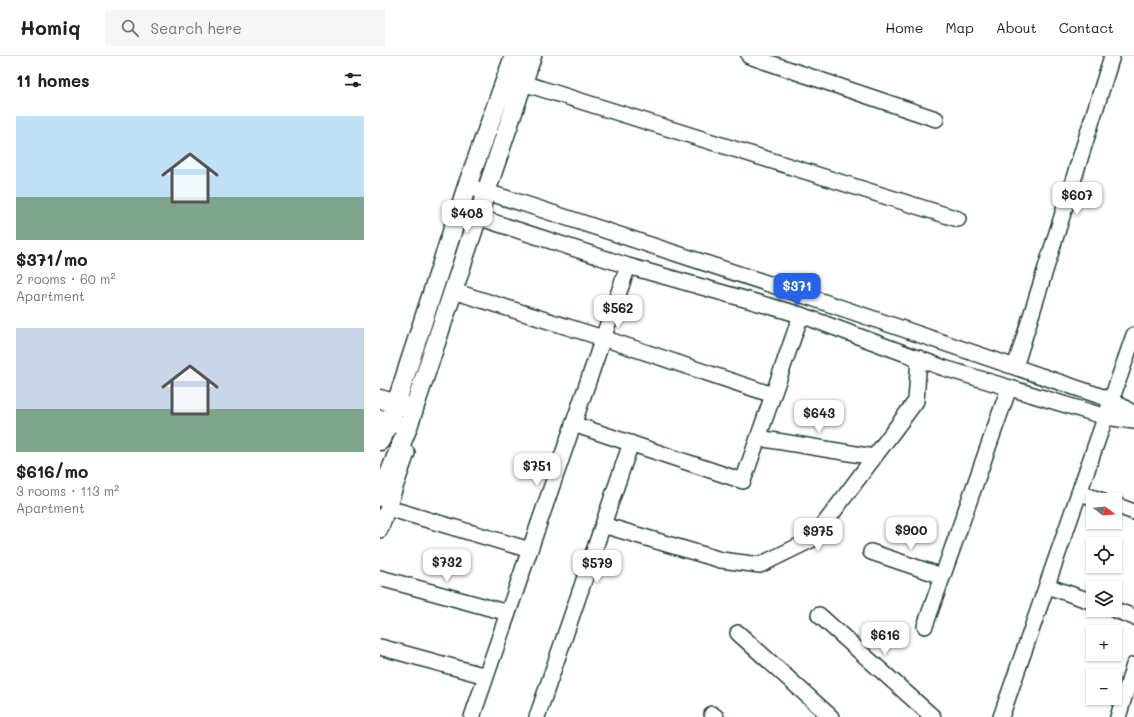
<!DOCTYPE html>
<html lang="en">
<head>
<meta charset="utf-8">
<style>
  body { margin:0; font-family:Mali,sans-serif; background:#f6f6f6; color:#202124; height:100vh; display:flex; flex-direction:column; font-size:15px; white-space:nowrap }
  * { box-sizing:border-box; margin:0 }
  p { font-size:13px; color:#757577 }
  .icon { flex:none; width:22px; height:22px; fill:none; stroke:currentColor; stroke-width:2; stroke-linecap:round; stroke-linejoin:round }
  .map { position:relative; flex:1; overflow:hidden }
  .side { display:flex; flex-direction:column; background:#fff; width:380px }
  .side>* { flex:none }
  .needle { width:26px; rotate:106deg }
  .tools { position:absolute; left:706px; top:437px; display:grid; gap:8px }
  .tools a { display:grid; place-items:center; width:36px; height:36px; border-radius:0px; background:#fff; box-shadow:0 1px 3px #0004; font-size:20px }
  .price { position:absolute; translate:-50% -34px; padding:0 9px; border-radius:8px; background:#fff; color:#222; font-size:13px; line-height:26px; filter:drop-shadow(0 1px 2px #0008) }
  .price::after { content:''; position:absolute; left:50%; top:24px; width:12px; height:9px; margin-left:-6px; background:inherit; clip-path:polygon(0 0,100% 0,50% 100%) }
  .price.active { background:#2563eb; color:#fff }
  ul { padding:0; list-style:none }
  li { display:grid; align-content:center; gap:8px; height:212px; padding:0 16px }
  li span { display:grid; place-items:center; height:124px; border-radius:0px; color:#555 }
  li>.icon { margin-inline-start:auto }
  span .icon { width:72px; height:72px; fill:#fffc; stroke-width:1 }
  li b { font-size:17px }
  h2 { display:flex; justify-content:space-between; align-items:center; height:48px; padding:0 16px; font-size:17px }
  header { display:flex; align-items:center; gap:24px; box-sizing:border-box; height:56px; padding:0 20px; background:#fff; border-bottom:1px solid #e0e0e0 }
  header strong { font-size:19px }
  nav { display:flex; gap:22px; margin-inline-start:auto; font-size:14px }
  .search { width:280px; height:36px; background:#f6f6f6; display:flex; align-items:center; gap:10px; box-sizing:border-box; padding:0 14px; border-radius:0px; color:#757577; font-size:15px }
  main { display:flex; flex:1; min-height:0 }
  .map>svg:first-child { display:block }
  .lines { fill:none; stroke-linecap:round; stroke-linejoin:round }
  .minor-casing { stroke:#1f3d34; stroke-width:18 }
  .tertiary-casing { stroke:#1f3d34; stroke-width:21 }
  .minor { stroke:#fff; stroke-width:15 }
  .tertiary { stroke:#fff; stroke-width:18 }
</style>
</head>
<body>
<header>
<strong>Homiq</strong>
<div class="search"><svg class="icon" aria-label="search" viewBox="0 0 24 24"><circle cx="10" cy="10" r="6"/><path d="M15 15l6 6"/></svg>Search here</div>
<nav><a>Home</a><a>Map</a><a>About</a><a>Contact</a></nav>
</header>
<main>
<section class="side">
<h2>11 homes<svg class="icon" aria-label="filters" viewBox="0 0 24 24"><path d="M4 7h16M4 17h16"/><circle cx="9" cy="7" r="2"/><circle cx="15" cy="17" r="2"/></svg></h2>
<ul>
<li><span style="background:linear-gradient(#bfe0f5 65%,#7fa58c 0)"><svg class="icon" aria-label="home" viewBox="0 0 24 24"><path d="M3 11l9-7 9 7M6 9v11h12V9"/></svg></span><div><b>$371/mo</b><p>2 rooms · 60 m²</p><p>Apartment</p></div></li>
<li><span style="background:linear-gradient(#c9d6e8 65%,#7fa58c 0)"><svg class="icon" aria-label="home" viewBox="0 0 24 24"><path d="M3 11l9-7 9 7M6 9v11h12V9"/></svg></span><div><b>$616/mo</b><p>3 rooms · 113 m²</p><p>Apartment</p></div></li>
</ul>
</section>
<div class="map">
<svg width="754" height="661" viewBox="0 0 754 661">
  <rect width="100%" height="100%" fill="#fff"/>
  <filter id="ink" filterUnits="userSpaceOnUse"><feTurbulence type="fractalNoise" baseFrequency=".025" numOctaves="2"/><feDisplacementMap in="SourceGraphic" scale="8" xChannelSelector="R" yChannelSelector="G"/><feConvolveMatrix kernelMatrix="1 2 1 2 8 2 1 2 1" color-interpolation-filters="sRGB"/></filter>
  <g filter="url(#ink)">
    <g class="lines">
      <g class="minor-casing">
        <path id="minor" d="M369,0L556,63
          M143,27L578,163
          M87,130L148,149L435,243L732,344L754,358
          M79,155L248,210L421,259L564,312L726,361L754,365
          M73,235L223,282L393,339
          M635,311L732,0
          M193,368L363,425L421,259
          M378,382L494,401
          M700,437L720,444
          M735,449L754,456
          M8,452L150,494
          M223,469L341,504L380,509L433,483L536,345L539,302
          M0,474L27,397
          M491,496L562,520
          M0,522L128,557
          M667,530L713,546
          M735,554L754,561
          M439,559L553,661
          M545,570L629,332
          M358,577L451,661
          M0,591L106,620
          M332,658L336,661
          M92,661L248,210
          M157,661L251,387
          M621,661L754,279
          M738,661L754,609"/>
      </g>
      <g class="tertiary-casing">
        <path id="tertiary" d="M0,343L27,351
          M0,363L28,371L106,136L152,0
          M0,385L9,367L16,348L87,130L134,0
          M0,441L28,371"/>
      </g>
      <use href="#minor" class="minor"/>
      <use href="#tertiary" class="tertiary"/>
    </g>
  </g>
</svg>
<div class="tools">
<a><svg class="needle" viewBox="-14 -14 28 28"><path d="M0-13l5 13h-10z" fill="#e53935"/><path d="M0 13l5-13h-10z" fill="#757577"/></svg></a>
<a><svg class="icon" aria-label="locate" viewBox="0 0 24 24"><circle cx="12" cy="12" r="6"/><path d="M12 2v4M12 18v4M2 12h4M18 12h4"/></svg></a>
<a><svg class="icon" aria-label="layers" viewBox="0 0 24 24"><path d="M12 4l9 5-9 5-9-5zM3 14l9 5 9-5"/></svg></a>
<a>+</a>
<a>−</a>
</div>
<b class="price" style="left:697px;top:160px">$607</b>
<b class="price" style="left:87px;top:178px">$408</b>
<b class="price active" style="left:417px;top:251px">$371</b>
<b class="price" style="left:238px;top:273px">$562</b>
<b class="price" style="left:439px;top:378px">$643</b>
<b class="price" style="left:157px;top:431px">$751</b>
<b class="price" style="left:531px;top:495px">$900</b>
<b class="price" style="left:438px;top:496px">$975</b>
<b class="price" style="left:67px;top:527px">$732</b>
<b class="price" style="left:217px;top:528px">$579</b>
<b class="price" style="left:505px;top:600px">$616</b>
</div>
</main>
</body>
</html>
